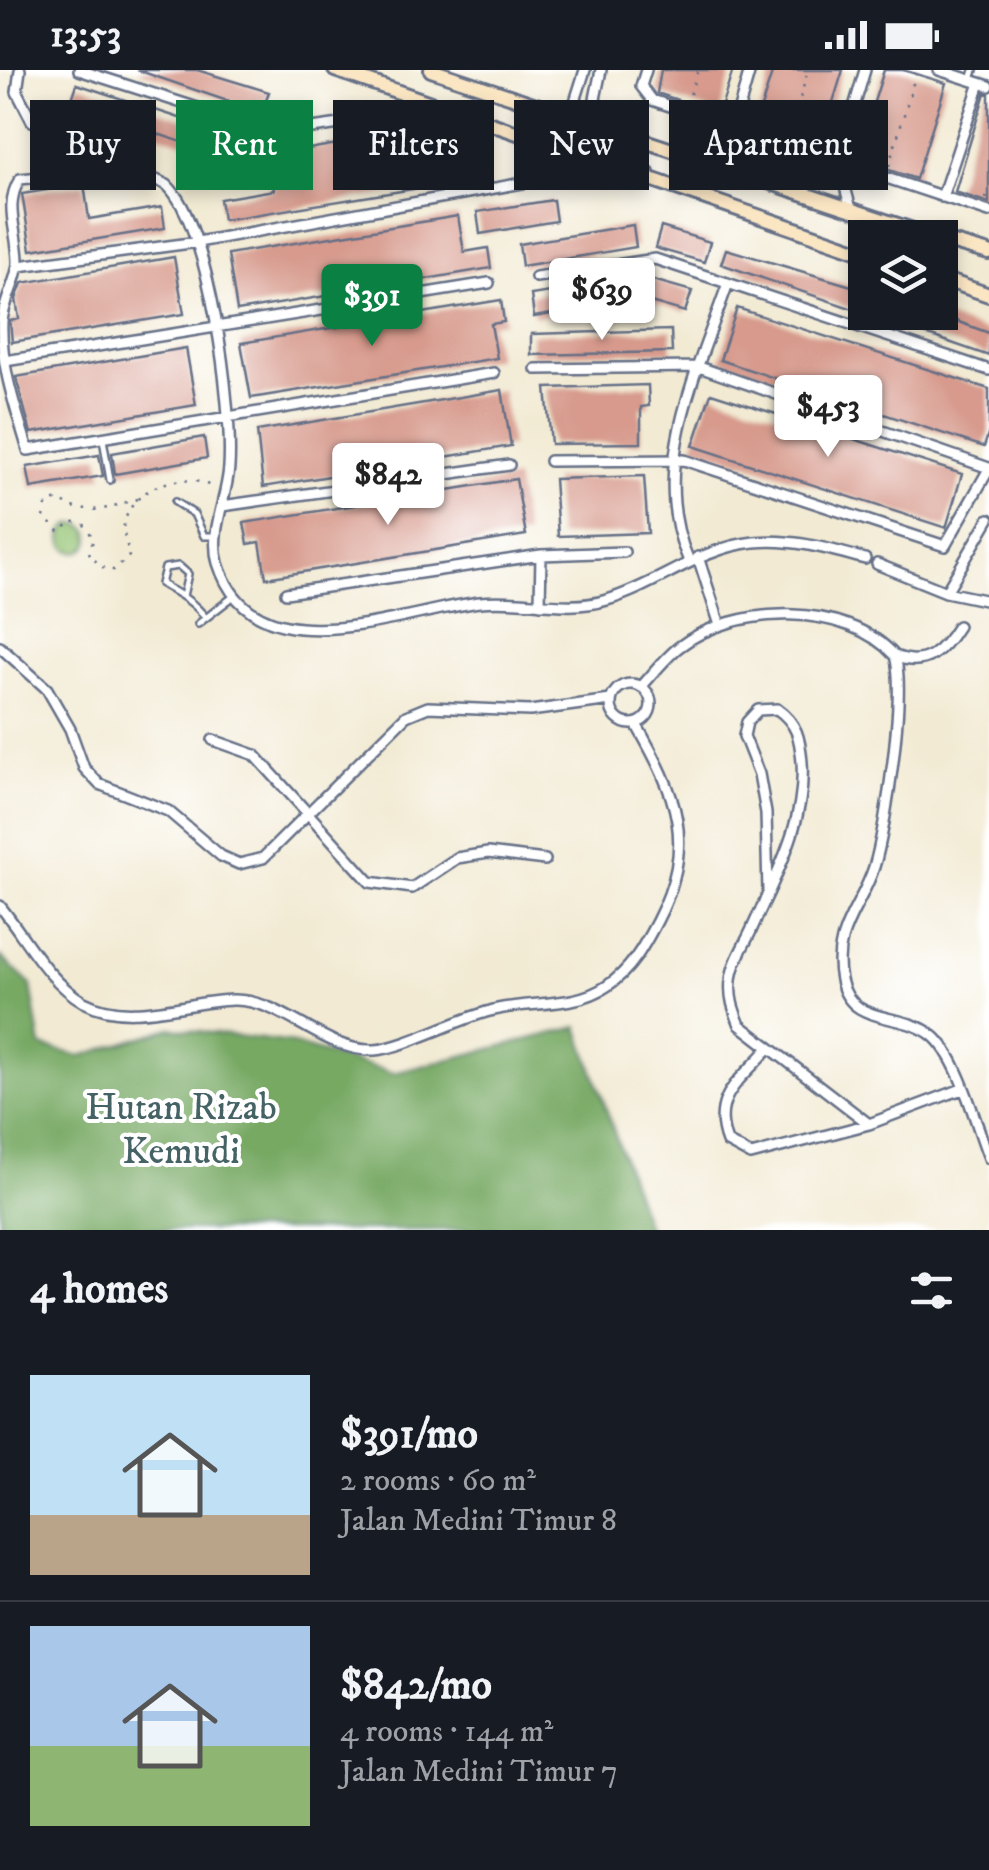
<!DOCTYPE html>
<html lang="en">
<head>
<meta charset="utf-8">
<style>
  body { margin:0; font-family:"IM FELL DW Pica",serif; background:#20242c; color:#f1f3f6; height:100vh; display:flex; flex-direction:column; font-size:38px; white-space:nowrap }
  * { box-sizing:border-box; margin:0 }
  p { font-size:32px; color:#9ea1a6 }
  .icon { flex:none; width:55px; height:55px; fill:none; stroke:currentColor; stroke-width:2; stroke-linecap:round; stroke-linejoin:round }
  .map { position:relative; height:1160px; overflow:hidden }
  .sheet { display:flex; flex-direction:column; background:#171b24; flex:1 }
  .sheet>* { flex:none }
  .banner { position:absolute; left:30px; top:30px; width:930px; height:90px; display:flex; gap:20px }
  .fabs { position:absolute; left:848px; top:150px; display:grid; gap:20px }
  .fabs a { display:grid; place-items:center; width:110px; height:110px; border-radius:0px; background:#171b24; box-shadow:0 5px 15px #0003; font-size:50px }
  .price { position:absolute; translate:-50% -85px; padding:0 22px; border-radius:10px; background:#fff; color:#222; font-size:32px; line-height:65px; filter:drop-shadow(0 2px 5px #0008) }
  .price::after { content:''; position:absolute; left:50%; top:60px; width:30px; height:22px; margin-left:-15px; background:inherit; clip-path:polygon(0 0,100% 0,50% 100%) }
  .price.selected { background:#0b8043; color:#fff }
  ul { padding:0; list-style:none }
  li { display:flex; align-items:center; gap:30px; height:250px; padding:0 30px }
  li+li { border-top:2px solid #363941 }
  li span { display:grid; place-items:center; flex:none; width:280px; height:200px; border-radius:0px; color:#555 }
  li>.icon { margin-inline-start:auto }
  span .icon { width:120px; height:120px; fill:#fffc; stroke-width:1 }
  li b { font-size:42px }
  h2 { display:flex; justify-content:space-between; align-items:center; height:120px; padding:0 30px; font-size:42px }
  .chip { padding:0 35px; border-radius:0px; background:#171b24; box-shadow:0 5px 15px #0003; font-size:35px; line-height:90px }
  .chip.selected { background:#0b8043; color:#fff }
  .status { display:flex; justify-content:space-between; align-items:center; height:70px; padding:0 50px; background:#171b24; direction:ltr }
  .status svg { height:28px; fill:currentColor }
  .map>svg:first-child { display:block }
  .green { fill:#94c372; stroke:#587968; stroke-width:2.5 }
  .forest { fill:#77a964; stroke:#496c61; stroke-width:2.5 }
  .building { fill:#d79a8c }
  .lines { fill:none; stroke-linecap:round; stroke-linejoin:round }
  .lane-casing { stroke:#667087; stroke-width:10 }
  .street-casing { stroke:#667087; stroke-width:14 }
  .secondary-casing { stroke:#667087; stroke-width:18 }
  .path { stroke:#667087; stroke-width:2.5; stroke-dasharray:2.5 8; stroke-linecap:butt }
  .lane { stroke:#fff; stroke-width:5 }
  .street { stroke:#fff; stroke-width:9 }
  .secondary { stroke:#fbe6c4; stroke-width:12 }
  .labels { text-anchor:middle; dominant-baseline:central; stroke-width:8; stroke-linejoin:round; paint-order:stroke }
  .park-label { font-size:38px; fill:#456365; stroke:#fff }
</style>
</head>
<body>
<div class="status"><b>13:53</b><svg viewBox="0 0 49 12"><path d="M0 12V9h3v3zM5 12V6h3v6zM10 12V3h3v9zM15 12V0h3v12zM26 1h20v11H26zM47 4h2v5h-2z"/></svg></div>
<div class="map">
<svg width="989" height="1160" viewBox="0 0 989 1160">
  <rect width="100%" height="100%" fill="#fff"/>
  <filter id="ink" filterUnits="userSpaceOnUse"><feTurbulence type="fractalNoise" baseFrequency=".01" numOctaves="2"/><feDisplacementMap in="SourceGraphic" scale="20" xChannelSelector="R" yChannelSelector="G"/><feConvolveMatrix kernelMatrix="1 2 1 2 8 2 1 2 1" color-interpolation-filters="sRGB"/></filter>
  <filter id="wash" filterUnits="userSpaceOnUse"><feTurbulence type="fractalNoise" baseFrequency=".0048" numOctaves="4" result="noise"/><feDisplacementMap in="SourceGraphic" scale="40" xChannelSelector="R" yChannelSelector="G"/><feGaussianBlur stdDeviation="2.25" result="paint"/><feColorMatrix in="noise" values="0 0 0 0 0 0 0 0 0 0 0 0 0 0 0 0 0 1.4 0 .05"/><feComposite in="paint" operator="in"/></filter>
  <g filter="url(#wash)">
    <rect width="100%" height="100%" fill="#f2ead3"/>
    <path class="green" d="M62 468a14 14 0 1 1 28 0a14 14 0 1 1-28 0Z"/>
    <path class="forest" d="M0,886L31,915L41,976L81,986L171,958L286,972L394,1003L578,957L648,1160H0Z"/>
    <g id="blocks">
      <path class="building" d="M137,0H197L269,22L262,43Z
        M661,0H733L719,44L657,23Z
        M773,0H843L819,77L755,56Z
        M884,0H903L946,13L916,109L856,89Z
        M77,14L255,73L248,94L70,35Z
        M985,23L989,24V133L955,122Z
        M366,69L371,105L435,95L438,115L223,150L220,129L274,120L268,86Z
        M84,114L89,149L162,137L165,158L31,180L22,124Z
        M553,130L556,151L480,164L477,142Z
        M458,146L464,182L488,178L491,198L237,241L228,184Z
        M633,155L636,177L522,196L519,174Z
        M661,157L710,172L704,192L655,178Z
        M726,179L865,220V243L721,194Z
        M174,187L184,244L12,272L10,251L19,249L16,229L22,213Z
        M646,208L692,221L685,242L640,229Z
        M619,211L623,232L534,247L531,225Z
        M501,230L504,252L491,254L497,288L251,328L241,273Z
        M737,238L989,319V362L984,377L720,290Z
        M931,242L989,263V286L868,244Z
        M671,260L672,282L531,285V264Z
        M186,278L196,335L31,363L16,307Z
        M648,315L649,336L641,337V373L551,374L546,318Z
        M502,320L511,376L263,417L257,361Z
        M711,323L962,404L946,458L693,376Z
        M204,367L207,388L115,404L112,383Z
        M99,385L103,406L31,418L27,397Z
        M644,406L648,463L558,466L554,409Z
        M516,409L526,465L266,508L260,472L248,474L244,453Z"/>
    </g>
  </g>
  <g filter="url(#ink)">
    <use href="#blocks" fill-opacity="0" stroke="#667087" stroke-width="2.5"/>
    <g class="lines">
      <g class="lane-casing">
        <path id="lane" d="M971,10L974,0
          M103,369L110,410
          M175,432L194,444L204,466H215
          M183,526L188,504L179,496L165,498L161,514C179,524 193,531 206,548
          M198,554L234,526"/>
      </g>
      <g class="street-casing">
        <path id="street" d="M20,0L17,22L32,51L167,115C210,156 233,337 229,397C227,429 209,461 218,493C253,606 400,541 480,532C522,527 565,543 607,530C658,515 699,478 754,472C792,468 829,479 865,489
          M79,0L276,63L376,49L459,73L471,84L482,120
          M601,0L595,29L609,58
          M646,0L641,16L652,30L989,142
          M939,0L989,16
          M571,44L585,0
          M734,56L750,0
          M81,103L20,109C3,135 18,162 18,192C18,208 4,231 2,251C0,295 16,339 28,380L494,303
          M800,122L838,91
          M942,127L980,13
          M851,139L838,91L865,0
          M19,196L198,172L539,110
          M536,207L655,189L989,300
          M5,291L489,213
          M536,299L699,297L989,398
          M550,391L684,390L945,476L989,399
          M222,436L509,395
          M698,487L720,555
          M689,491C647,400 698,300 728,213
          M877,494L946,522L989,531
          M946,522L989,449
          M286,523L541,485L624,482
          M540,534L541,485
          M0,577L47,619L70,659L84,698L99,714L168,741L221,786L239,794L263,788L406,646L428,637L530,641L611,630
          M895,586C926,599 943,580 958,556
          M611 634a20 20 0 1 1 40 0a20 20 0 1 1-40 0Z
          M641,617C653,604 665,588 679,577C735,534 846,531 895,586C906,621 886,759 874,797C861,838 831,862 841,910C851,957 902,941 932,965C959,986 976,1056 989,1088
          M213,670L255,685L370,812L412,818L457,788L488,783L545,790
          M768,822L766,743L759,704L744,666L747,652L758,640L777,639C797,653 800,668 802,692C806,754 775,806 751,861C744,876 732,894 731,911C729,928 734,940 740,955L869,1054
          M0,836C26,868 47,911 84,932C130,956 185,931 233,930C284,929 324,983 375,980C403,978 458,949 490,941C527,930 574,939 607,916C631,900 644,876 657,851C697,774 677,725 636,654
          M768,979C740,1011 710,1027 727,1072L751,1085L869,1054L962,1019"/>
      </g>
      <g class="secondary-casing">
        <path id="secondary" d="M335,0L865,183
          M431,0L937,168
          M571,44L568,56L573,65L627,87L647,103
          M940,169L989,183
          M940,208L989,225"/>
      </g>
      <path class="path" d="M687,34L698,0
        M789,68L808,0
        M889,96L917,0
        M986,129L989,119
        M137,429L100,440L76,438L57,430L46,436L44,448L60,462L72,451L87,456L93,470L89,485L106,500H114L129,486C128,475 122,465 124,454C133,415 183,400 215,418"/>
      <use href="#lane" class="lane"/>
      <use href="#street" class="street"/>
      <use href="#secondary" class="secondary"/>
    </g>
  </g>
  <g class="labels">
    <g class="park-label">
      <text x="181" y="1038">Hutan Rizab<tspan x="181" dy="44">Kemudi</tspan></text>
    </g>
  </g>
</svg>
<div class="fabs">
<a><svg class="icon" aria-label="layers" viewBox="0 0 24 24"><path d="M12 4l9 5-9 5-9-5zM3 14l9 5 9-5"/></svg></a>
</div>
<b class="price" style="left:602px;top:273px">$639</b>
<b class="price selected" style="left:372px;top:279px">$391</b>
<b class="price" style="left:828px;top:390px">$453</b>
<b class="price" style="left:388px;top:458px">$842</b>
<div class="banner">
<a class="chip">Buy</a>
<a class="chip selected">Rent</a>
<a class="chip">Filters</a>
<a class="chip">New</a>
<a class="chip">Apartment</a>
</div>
</div>
<section class="sheet">
<h2>4 homes<svg class="icon" aria-label="filters" viewBox="0 0 24 24"><path d="M4 7h16M4 17h16"/><circle cx="9" cy="7" r="2"/><circle cx="15" cy="17" r="2"/></svg></h2>
<ul>
<li><span style="background:linear-gradient(#bfe0f5 70%,#b9a48a 0)"><svg class="icon" aria-label="home" viewBox="0 0 24 24"><path d="M3 11l9-7 9 7M6 9v11h12V9"/></svg></span><div><b>$391/mo</b><p>2 rooms · 60 m²</p><p>Jalan Medini Timur 8</p></div></li>
<li><span style="background:linear-gradient(#a9c7e8 60%,#8fb573 0)"><svg class="icon" aria-label="home" viewBox="0 0 24 24"><path d="M3 11l9-7 9 7M6 9v11h12V9"/></svg></span><div><b>$842/mo</b><p>4 rooms · 144 m²</p><p>Jalan Medini Timur 7</p></div></li>
</ul>
</section>
</body>
</html>
